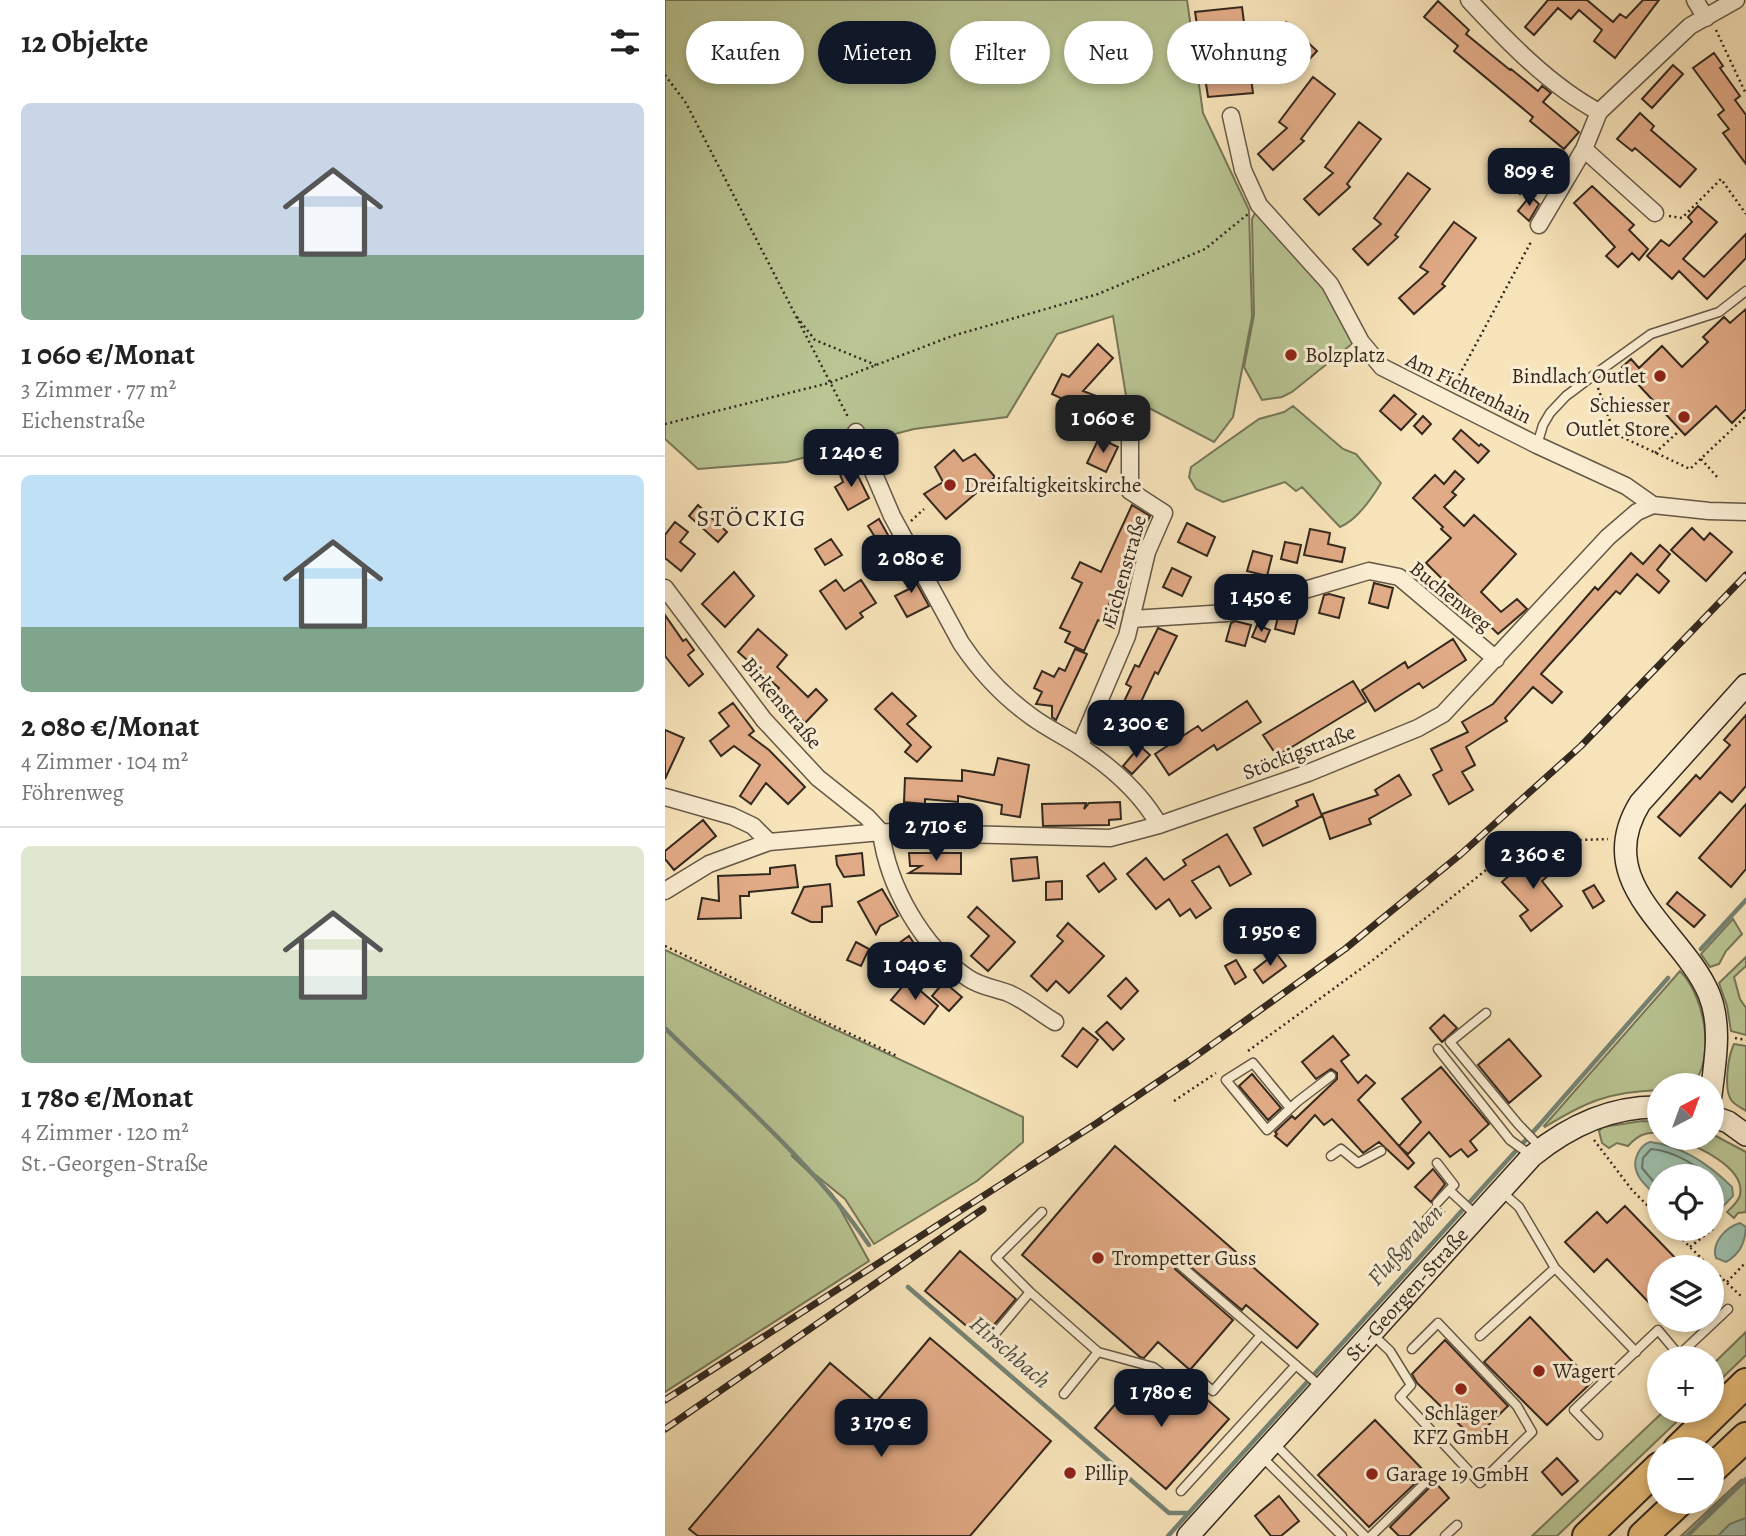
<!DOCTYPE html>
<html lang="de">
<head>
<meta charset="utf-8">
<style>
  body { margin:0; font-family:Alegreya,serif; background:#f2f2f2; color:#222; height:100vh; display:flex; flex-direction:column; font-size:26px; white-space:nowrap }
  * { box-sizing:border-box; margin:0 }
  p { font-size:23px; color:#767676 }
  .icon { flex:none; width:38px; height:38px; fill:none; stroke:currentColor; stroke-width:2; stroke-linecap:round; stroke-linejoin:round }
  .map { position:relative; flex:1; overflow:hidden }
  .sheet { display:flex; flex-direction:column; background:#fff; width:665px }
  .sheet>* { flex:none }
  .top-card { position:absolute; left:21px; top:21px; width:665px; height:63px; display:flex; gap:14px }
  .needle { width:46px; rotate:41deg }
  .fabs { position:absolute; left:982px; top:1073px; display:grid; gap:14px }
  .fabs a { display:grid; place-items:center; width:77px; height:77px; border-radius:50%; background:#fff; box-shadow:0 4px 10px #0003; font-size:35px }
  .price { position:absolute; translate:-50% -60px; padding:0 16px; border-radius:14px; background:#111827; color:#fff; font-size:23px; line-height:46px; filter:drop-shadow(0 2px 4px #0008) }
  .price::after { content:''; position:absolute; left:50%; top:42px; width:21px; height:16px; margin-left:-10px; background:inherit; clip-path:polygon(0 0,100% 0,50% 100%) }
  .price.on { background:#222; color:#fff }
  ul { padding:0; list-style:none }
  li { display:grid; align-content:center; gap:14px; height:371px; padding:0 21px }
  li+li { border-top:2px solid #e0e0e0 }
  li span { display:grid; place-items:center; height:217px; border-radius:10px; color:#555 }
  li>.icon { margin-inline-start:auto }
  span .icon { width:126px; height:126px; fill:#fffc; stroke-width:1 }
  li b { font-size:30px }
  h2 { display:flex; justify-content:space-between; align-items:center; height:84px; padding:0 21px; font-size:30px }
  .pill { padding:0 24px; border-radius:32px; background:#fff; box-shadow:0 4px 10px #0003; font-size:24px; line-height:63px }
  .pill.on { background:#111827; color:#fff }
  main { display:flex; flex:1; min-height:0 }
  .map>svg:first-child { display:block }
  .green { fill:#b9c593; stroke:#767759; stroke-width:2 }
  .water { fill:#9ebfac; stroke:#748374; stroke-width:2 }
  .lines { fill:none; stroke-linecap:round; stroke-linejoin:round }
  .shore { stroke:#697466; stroke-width:2 }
  .stream { stroke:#748374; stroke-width:4.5 }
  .building { fill:#e2ab87; stroke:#34291f; stroke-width:2 }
  .lane-casing { stroke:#655846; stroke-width:11 }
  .street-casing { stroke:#655846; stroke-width:19 }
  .secondary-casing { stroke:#34291f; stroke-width:24 }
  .highway-casing { stroke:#34291f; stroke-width:32 }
  .path { stroke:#34291f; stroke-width:2.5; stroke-dasharray:2 3.5; stroke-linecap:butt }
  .lane { stroke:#faedd2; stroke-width:8 }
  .street { stroke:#faedd2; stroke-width:16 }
  .secondary { stroke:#faedd2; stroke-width:21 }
  .highway { stroke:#ecc27d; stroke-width:28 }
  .rail-casing { stroke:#34291f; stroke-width:7 }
  .rail { stroke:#faedd2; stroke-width:4.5; stroke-dasharray:13; stroke-linecap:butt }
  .poi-dot { fill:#8f2418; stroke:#faedd2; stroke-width:2.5 }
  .labels { text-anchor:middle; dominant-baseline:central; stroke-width:6; stroke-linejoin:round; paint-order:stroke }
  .poi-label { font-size:21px; fill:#34291f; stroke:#faedd2; text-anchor:start }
  .street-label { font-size:21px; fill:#34291f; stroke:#faedd2 }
  .water-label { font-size:23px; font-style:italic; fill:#4e4e42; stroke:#faedd2 }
  .quarter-label { font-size:24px; letter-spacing:2px; fill:#34291f; stroke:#faedd2 }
</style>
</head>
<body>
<main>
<section class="sheet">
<h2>12 Objekte<svg class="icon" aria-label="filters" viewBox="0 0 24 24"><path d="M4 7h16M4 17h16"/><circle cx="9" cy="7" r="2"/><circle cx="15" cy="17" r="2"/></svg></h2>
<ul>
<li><span style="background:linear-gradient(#c9d6e8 70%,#7fa58c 0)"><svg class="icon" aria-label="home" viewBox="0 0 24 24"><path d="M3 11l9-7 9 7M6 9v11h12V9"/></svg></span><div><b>1 060 €/Monat</b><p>3 Zimmer · 77 m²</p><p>Eichenstraße</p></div></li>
<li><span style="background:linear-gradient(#bfe0f5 70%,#7fa58c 0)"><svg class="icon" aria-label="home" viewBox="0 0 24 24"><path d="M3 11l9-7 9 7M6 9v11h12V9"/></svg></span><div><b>2 080 €/Monat</b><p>4 Zimmer · 104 m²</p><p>Föhrenweg</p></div></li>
<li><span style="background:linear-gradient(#dfe7d0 60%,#7fa58c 0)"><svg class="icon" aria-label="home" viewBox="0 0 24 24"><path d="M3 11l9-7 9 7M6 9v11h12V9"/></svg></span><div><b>1 780 €/Monat</b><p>4 Zimmer · 120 m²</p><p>St.-Georgen-Straße</p></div></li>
</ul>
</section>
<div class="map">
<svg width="1081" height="1536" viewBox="0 0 1081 1536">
  <rect width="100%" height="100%" fill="#f8e4ba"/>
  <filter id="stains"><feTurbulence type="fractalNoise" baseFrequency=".00286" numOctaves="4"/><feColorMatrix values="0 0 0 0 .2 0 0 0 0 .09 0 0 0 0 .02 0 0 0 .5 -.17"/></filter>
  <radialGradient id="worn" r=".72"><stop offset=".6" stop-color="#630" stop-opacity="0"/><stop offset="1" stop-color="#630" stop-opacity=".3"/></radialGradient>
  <path class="green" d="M0,0H522L538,113L584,210L587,317L568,417L549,442L461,396L448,316L392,334L342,417L249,429L122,462L33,469L0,439Z
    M592,209L659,287L688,343L627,392L617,397L597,400L579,367L589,315L587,219Z
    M628,406L678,449L691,454L716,483C707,498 692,520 675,527L637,487L631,491L620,482L558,502L531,489L524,477L526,467L594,419L619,412Z
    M1068,919L1077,934L1061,951L1054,964L1045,967L1036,954Z
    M0,950L358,1117V1142L312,1181L209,1244L180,1199L126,1155L167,1194L204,1261L0,1392Z
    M1081,957V966L1069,977L1075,999L1081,1008V1035L1066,1031L1062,1006L1054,983Z
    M1015,971C1039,995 1052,1058 1027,1085H994V1090C944,1092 922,1101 880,1127L879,1126Z
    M1069,1044L1081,1046V1111C1077,1108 1070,1105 1067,1101C1058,1091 1063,1056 1069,1044Z
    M977,1121L994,1122V1133C980,1132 973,1135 963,1146L952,1143L944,1148L937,1143L934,1131L938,1127Z
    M1047,1134L1081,1152V1212L1073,1213L1069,1218L1062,1212C1067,1207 1074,1201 1075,1195C1081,1167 1030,1145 1009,1138H1046Z
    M1081,1332V1355L1047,1388V1365Z
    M999,1411H1023L892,1536H867Z
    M1081,1479V1518L1065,1524L1053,1536H1016L1076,1480Z"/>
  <path class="water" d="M985,1142C1018,1146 1044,1164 1067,1187L1068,1196L1047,1218L1046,1176H994V1198C981,1186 963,1172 973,1153C976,1147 979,1144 985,1142Z
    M1075,1223L1081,1227C1080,1243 1075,1254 1061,1262L1051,1258C1046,1243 1061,1227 1075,1223Z
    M1081,1518V1536H1053L1065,1524Z"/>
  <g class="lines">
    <path class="shore" d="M994,1188L977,1168L978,1158L986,1149C1008,1151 1027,1163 1045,1176"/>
    <path class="stream" d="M1036,949L1081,900
      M0,1028C68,1095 151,1166 204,1245
      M243,1287L504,1513H524
      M503,1536L877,1122L1003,978
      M1022,1536L1081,1479"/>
  </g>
  <path class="building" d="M883,0H922L948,22L955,14L961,18L978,0H994L950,58L929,41L937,30L914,10L906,19L893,8L869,35L860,27Z
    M773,1L804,30L801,34L845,70L846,69L873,91L877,86L886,93L878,102L914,132L899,149L865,121L868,117L789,51L793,46L759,17Z
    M577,7L588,93L543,97L530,12Z
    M621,22L652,51L637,67L607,37Z
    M1049,53L1058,66L1055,68L1075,96L1070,100L1081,115V164L1058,133L1064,129L1053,115L1059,110L1028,68Z
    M1008,65L1018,74L987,108L977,99Z
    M648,77L670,94L636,139L639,141L608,170L593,154L622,128L614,122Z
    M975,113L989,126L986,130L1031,169L1015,187L970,148L967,151L952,139Z
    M694,122L716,139L682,184L685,187L654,215L639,199L668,173L660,167Z
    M846,153L872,175L855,194L829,171Z
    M743,173L765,189L730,235L733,237L703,265L688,249L716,224L709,218Z
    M927,186L969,225L964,230L983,249L974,260L967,253L953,267L941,256L950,247L909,203Z
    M865,196L874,204L864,221L853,211Z
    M1033,206L1052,222L1018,259L1039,277L1081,234V258L1042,299L1014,271L1007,279L982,256L996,240L1004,246L1027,222L1023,217Z
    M789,222L811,238L777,284L780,286L749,314L734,298L763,272L755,267Z
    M1081,309V409L1067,423L1051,406L1020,435L957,367L966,359L974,368L997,346L1017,367L1043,342L1038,337L1059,317L1065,323Z
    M433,344L448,358L418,391L442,400L432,427L396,416L400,400L387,394L397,374L404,377Z
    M729,395L751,414L736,430L715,411Z
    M758,416L766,424L757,434L749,426Z
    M796,430L814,446L816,444L824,451L813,463L788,439Z
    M434,438L453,447L441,472L422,463Z
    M289,450L298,461L310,454L330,477L281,519L259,494L278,482L270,467Z
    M188,466L204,498L183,510L170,487L178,482L174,472Z
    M790,471L799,479L787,492L791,495L779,507L799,526L809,515L851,554L816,592L836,612L852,599L862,609L833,634L761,563L786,538L776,529L778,527L748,498L770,475L779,484Z
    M33,505L62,532L53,542L24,516Z
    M467,505L485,516L444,604L457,611L449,628L433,620L419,651L400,642L405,632L395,628L417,583L407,578L415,562L436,572Z
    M214,519L233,553L212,564L200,542L210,537L203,526Z
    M10,522L23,532L15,542L30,554L16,571L0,558V535Z
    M522,523L550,537L542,556L513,542Z
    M1027,528L1039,540L1045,533L1067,552L1041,581L1006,550Z
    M645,529L665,533L663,544L680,548L677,562L639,555Z
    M166,539L177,555L160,565L150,549Z
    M620,542L636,545L632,563L616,559Z
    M995,545L1005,554L992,570L1004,581L994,593L972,574L955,594L951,591L876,674L897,692L887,703L868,687L840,718L842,721L801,747L810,765L797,772L808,790L784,804L768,775L777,770L766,749L803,732L797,722L828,704L930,587L933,590L966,553L978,564Z
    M588,551L607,556L602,576L582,571Z
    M242,566L264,606L242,617L230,596L244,589L233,572Z
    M507,568L526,577L517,596L498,587Z
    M69,572L89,596L60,627L37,604Z
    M171,580L179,591L196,580L211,603L195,613L198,617L181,629L155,591Z
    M709,583L728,588L723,608L704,603Z
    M664,594L679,598L674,618L654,613L659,595Z
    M615,609L634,614L629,634L610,629Z
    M0,615L18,641L21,639L29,650L23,655L38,674L24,686L0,656Z
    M570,621L586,625L580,646L561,641L566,623Z
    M592,625L605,630L600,642L587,637Z
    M493,628L512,636L493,674L490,672L468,719L454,712L466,687L461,684L470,665L474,667Z
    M93,629L122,655L112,667L143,697L151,689L162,700L140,723L109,693L114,688L73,652Z
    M788,639L801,660L758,688L754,683L710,711L697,690L740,662L743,668Z
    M410,649L422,654L391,720L387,717V706L371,704L377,692L369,688L377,671L389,677L394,668L400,671Z
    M688,681L701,702L612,756L598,735Z
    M227,693L251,716L242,724L266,747L252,762L240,752L246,745L210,709Z
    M582,701L596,722L552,750L549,745L504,775L490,754L533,726L537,731Z
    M68,703L89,731L84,735L104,750L140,787L123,804L101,783L86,804L75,796L95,765L69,746L56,756L45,741L64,726L54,713Z
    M442,711L461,720L452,739L433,730Z
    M1081,715V786L1067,802L1055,792L1015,836L993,817L1031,775L1035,779L1065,745L1059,740Z
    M0,730L19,738L0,779Z
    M475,746L485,755L467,774L458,766Z
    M333,758L364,765L355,817L336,814L337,805L293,796V802L260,799V804L239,802L240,778L297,781V770L329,775Z
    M734,775L746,795L704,819L706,824L665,839L657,814L713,795L710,790Z
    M648,794L657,816L598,846L589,828L633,806L631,801Z
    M455,802L456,819L444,820V825L378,826L377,804L421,803L419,809L424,803Z
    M1081,804V869L1066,887L1034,858Z
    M38,820L51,836L9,870L0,859V851Z
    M562,834L586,874L565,886L554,866L527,881L546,908L531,918L525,909L515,916L504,899L491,909L462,874L481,858L499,880L521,865L518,860Z
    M197,853L199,875L179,877L172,865L171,856Z
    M244,853H296V874L244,873L256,866H245Z
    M868,853L886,873L877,881L897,906L866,931L855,916L863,910L837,882Z
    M372,857L374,878L348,881L346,859Z
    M439,863L451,879L434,892L422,876Z
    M130,865L133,887L84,892V896H75L76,918L33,919L37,898L54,901L53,876L105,874V868Z
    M397,881V899L381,900V882Z
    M165,884L167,906L157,907V922H146L127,913L139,887Z
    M929,885L939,901L928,908L918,891Z
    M217,889L233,916L215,926L211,934L193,902Z
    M1012,892L1040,915L1029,927L1002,904Z
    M312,907L350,942L323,971L306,956L324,936L303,917Z
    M403,923L439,956L404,993L391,981L382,991L366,976L398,941L392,936Z
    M244,936L255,952L241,962L230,946Z
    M191,942L204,949L196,966L182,960Z
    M611,953L621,966L598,983L589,970Z
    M571,960L581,977L570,984L560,966Z
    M461,978L473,991L456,1009L443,996Z
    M243,980L273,1006L259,1024L226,1000Z
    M279,982L297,997L284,1011L267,996Z
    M779,1015L792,1028L777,1042L765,1028Z
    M442,1022L459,1039L448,1050L431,1032Z
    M418,1028L433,1040L412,1067L397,1056Z
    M668,1036L684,1055L676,1061L693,1083L701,1075L710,1083L693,1100L749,1163L743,1169L714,1142L698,1153L667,1119L659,1125L650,1115L622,1146L610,1136L612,1134L610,1132L627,1116L630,1119L672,1079V1073L666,1069L651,1079L637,1062Z
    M844,1039L876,1076L844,1103L813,1065Z
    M776,1067L824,1124L805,1141L812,1150L803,1157L796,1149L785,1157L764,1132L743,1154L734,1146L756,1122L737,1099Z
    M587,1074L616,1108L603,1120L574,1086Z
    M450,1146L653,1324L632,1348L581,1305L577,1310L516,1259L510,1261V1269L568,1320L525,1370L493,1342L479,1358L475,1357L357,1255Z
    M768,1169L780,1184L766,1202L750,1187Z
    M960,1206L1019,1267H994V1313L942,1259L929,1272L900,1242L932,1212L942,1223Z
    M767,1207L775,1209L779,1212L767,1225L758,1217Z
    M295,1251L351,1299L317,1339L260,1291Z
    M865,1317L927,1382L882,1425L819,1362Z
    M265,1338L386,1441L305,1536H33L24,1529L165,1363L211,1402Z
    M780,1340L843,1406L809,1439L752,1383L747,1374Z
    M476,1374L510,1403L528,1387L564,1419L501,1489L430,1428Z
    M710,1420L761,1473L704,1527L653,1475Z
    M892,1458L913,1481L897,1495L877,1472Z
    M770,1482L784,1498L744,1536H734L725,1527Z
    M614,1496L634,1521L616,1536H606L590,1516Z"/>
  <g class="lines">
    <g class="lane-casing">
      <path id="lane" d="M872,445L878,425L885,413L901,396L929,375L986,334L1054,312L1081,291
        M821,1013L785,1042L853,1124L876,1148
        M773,1049L845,1140L867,1156
        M625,1108L588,1063L561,1080L602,1130L632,1102L666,1076
        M666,1156L676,1149L693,1163L716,1151
        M772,1163L789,1185L784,1190
        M837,1192L854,1207L890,1268L971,1352
        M772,1203L784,1190L812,1216
        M377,1212L331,1258L365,1292L433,1352L488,1367L517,1388L530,1376L548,1391L596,1335
        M515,1265L655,1386
        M707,1334L725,1351L746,1385L735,1397L815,1483L867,1432L852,1406L773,1323L747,1349
        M329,1335L365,1292
        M815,1336L890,1268
        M399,1394L433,1352
        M933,1435L909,1410L993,1330L1014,1355L1063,1309
        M609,1443L700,1536
        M596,1456L677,1536
        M516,1491L631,1365
        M706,1536L764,1479
        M780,1536L792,1525"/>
    </g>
    <g class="street-casing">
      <path id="street" d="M804,0C842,41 885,86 934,112
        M1030,0L1041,18
        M566,116L578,170L594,205L665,284L696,342L717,367L872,445L961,486L988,505
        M919,149L990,213
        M874,225L919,149L934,112L1025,26L1071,0
        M191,432L227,516L296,643C316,673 339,697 367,717C382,728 399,736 414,746C445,766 476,793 494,825
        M0,588L99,720L153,778L202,817L216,832
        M467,619L562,613L704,571L734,577L831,659
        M415,746L462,636L482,552L499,513L465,491V413
        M0,797L67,816L88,826L104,842
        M216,832C223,886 257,947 303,978C316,987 330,988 343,993C360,1000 375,1013 390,1022
        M0,891L44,864L104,842L216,832L445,838L494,825L643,773L753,728L778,714L943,537L972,512L988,505L1044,511L1081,512"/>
    </g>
    <g class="secondary-casing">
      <g id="secondary">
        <path d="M1046,1095C1050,1061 1057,1026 1044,994C1017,930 925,884 975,803L1081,685"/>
        <path d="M1046,1116L1063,1122L1081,1135"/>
        <path id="s1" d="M523,1536L867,1156C904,1126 945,1106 994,1107"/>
      </g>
    </g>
    <g class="highway-casing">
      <path id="highway" d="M1013,1449L1081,1383
        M1046,1470L1081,1437
        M922,1536L994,1467
        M978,1536L1014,1502"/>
    </g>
    <path class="path" d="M1051,30L1081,94
      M0,75L21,103L183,417
      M1004,216L1017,218L1056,179L1081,214
      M132,317L150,340L211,365
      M789,385L867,240
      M933,388L946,424L957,437L1025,469L1079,418L1081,420
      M0,424L164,383L287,336L433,294L540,249L583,214
      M990,453L1013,432
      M1036,459L1054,479
      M246,521L259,509
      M0,946L232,1056
      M1070,1038L1081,1040
      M583,1051L708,960L845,851L864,842L943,839
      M509,1101L551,1073
      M929,1140L967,1190L994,1217
      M1006,1228L1045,1267
      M1025,1247L1049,1228
      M1046,1268L1077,1297
      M1062,1282L1081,1262"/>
    <use href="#lane" class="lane"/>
    <use href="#street" class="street"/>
    <use href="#secondary" class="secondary"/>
    <use href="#highway" class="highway"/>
    <g class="rail-casing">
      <path id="rail" d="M0,1400L432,1123L524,1061L680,949L796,854L916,746L1081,575
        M0,1429L318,1209"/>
    </g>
    <use href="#rail" class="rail"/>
  </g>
  <g class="poi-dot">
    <circle cx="626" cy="355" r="7"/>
    <circle cx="995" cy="376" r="7"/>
    <circle cx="1019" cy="417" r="7"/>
    <circle cx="285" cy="485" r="7"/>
    <circle cx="433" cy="1258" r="7"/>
    <circle cx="874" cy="1371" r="7"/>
    <circle cx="796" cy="1389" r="7"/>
    <circle cx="405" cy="1473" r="7"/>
    <circle cx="707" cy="1474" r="7"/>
  </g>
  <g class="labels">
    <g class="poi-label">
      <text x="640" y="355">Bolzplatz</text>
      <text x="981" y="376" text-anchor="end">Bindlach Outlet</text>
      <text x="1005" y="405" text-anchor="end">Schiesser<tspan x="1005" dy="24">Outlet Store</tspan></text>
      <text x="299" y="485">Dreifaltigkeitskirche</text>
      <text x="447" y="1258">Trompetter Guss</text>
      <text x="888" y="1371">Wagert</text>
      <text x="796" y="1413" text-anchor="middle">Schläger<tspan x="796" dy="24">KFZ GmbH</tspan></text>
      <text x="419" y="1473">Pillip</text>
      <text x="721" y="1474">Garage 19 GmbH</text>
    </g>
    <g class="street-label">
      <text transform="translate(804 388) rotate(26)">Am Fichtenhain</text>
      <text transform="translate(459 570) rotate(-74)">Eichenstraße</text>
      <text transform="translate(786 596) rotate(39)">Buchenweg</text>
      <text transform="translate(117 703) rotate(50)">Birkenstraße</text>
      <text transform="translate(634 752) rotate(-21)">Stöckigstraße</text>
      <text stroke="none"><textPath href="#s1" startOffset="326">St.-Georgen-Straße</textPath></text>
    </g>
    <g class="water-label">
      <text transform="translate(740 1245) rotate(-48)">Flußgraben</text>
      <text transform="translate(345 1352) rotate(41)">Hirschbach</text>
    </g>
    <g class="quarter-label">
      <text x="87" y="518">STÖCKIG</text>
    </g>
  </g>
  <rect width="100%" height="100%" filter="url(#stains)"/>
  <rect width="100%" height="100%" fill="url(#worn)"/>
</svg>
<div class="fabs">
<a><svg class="needle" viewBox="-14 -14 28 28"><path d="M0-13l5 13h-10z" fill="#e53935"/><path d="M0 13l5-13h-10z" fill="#767676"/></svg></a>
<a><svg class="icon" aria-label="locate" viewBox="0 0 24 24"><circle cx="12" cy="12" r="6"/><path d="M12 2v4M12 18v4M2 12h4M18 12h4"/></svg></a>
<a><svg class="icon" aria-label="layers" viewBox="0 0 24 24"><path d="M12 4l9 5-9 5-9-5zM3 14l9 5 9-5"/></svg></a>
<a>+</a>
<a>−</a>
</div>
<b class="price" style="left:864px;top:208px">809 €</b>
<b class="price on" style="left:438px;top:455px">1 060 €</b>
<b class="price" style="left:186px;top:489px">1 240 €</b>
<b class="price" style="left:246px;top:595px">2 080 €</b>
<b class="price" style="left:596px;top:634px">1 450 €</b>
<b class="price" style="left:471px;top:760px">2 300 €</b>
<b class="price" style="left:271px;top:863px">2 710 €</b>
<b class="price" style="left:868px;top:891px">2 360 €</b>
<b class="price" style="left:605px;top:968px">1 950 €</b>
<b class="price" style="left:250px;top:1002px">1 040 €</b>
<b class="price" style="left:496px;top:1429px">1 780 €</b>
<b class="price" style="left:216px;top:1459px">3 170 €</b>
<div class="top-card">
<a class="pill">Kaufen</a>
<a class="pill on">Mieten</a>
<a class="pill">Filter</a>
<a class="pill">Neu</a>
<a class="pill">Wohnung</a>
</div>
</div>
</main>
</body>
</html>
